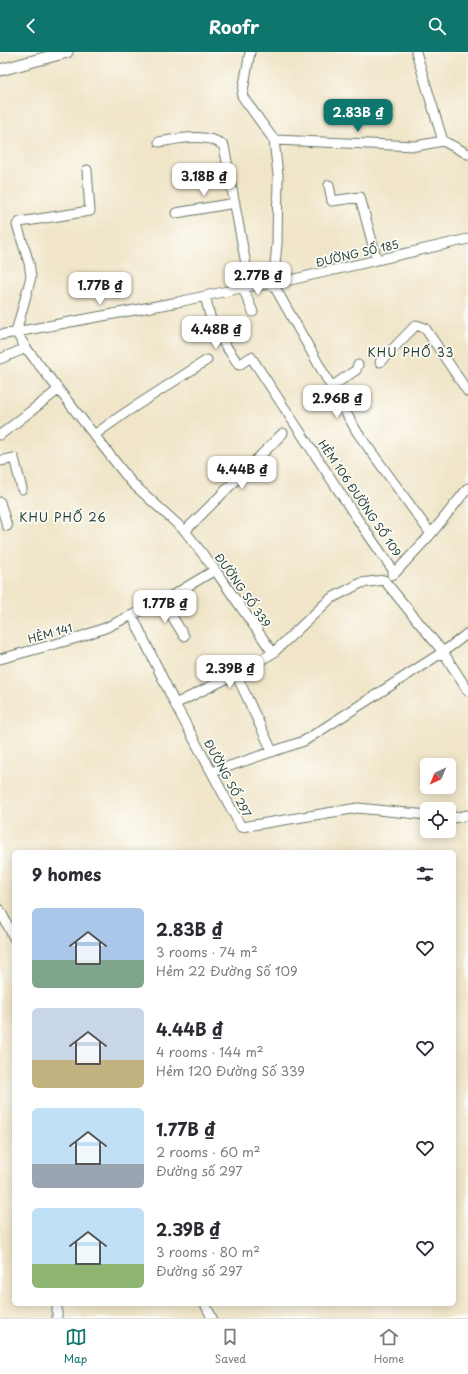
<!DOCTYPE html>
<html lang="en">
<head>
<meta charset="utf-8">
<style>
  body { margin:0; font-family:"Playpen Sans",sans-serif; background:#f2f2f3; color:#2b2b33; height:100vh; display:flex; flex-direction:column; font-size:15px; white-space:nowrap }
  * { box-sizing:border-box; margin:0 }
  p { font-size:13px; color:#7c7c81 }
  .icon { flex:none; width:22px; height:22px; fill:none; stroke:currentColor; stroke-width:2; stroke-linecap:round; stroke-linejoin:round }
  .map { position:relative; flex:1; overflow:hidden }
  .drawer { position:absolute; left:12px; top:798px; width:444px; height:456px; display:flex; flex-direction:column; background:#fff; border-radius:6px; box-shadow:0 2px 10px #0003 }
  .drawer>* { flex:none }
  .needle { width:26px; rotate:224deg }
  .fabs { position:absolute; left:420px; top:706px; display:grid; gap:8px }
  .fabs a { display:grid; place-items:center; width:36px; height:36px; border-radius:6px; background:#fff; box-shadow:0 2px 10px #0003; font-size:20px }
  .price { position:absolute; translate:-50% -34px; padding:0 9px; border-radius:8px; background:#fff; color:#222; font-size:13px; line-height:26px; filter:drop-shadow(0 1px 2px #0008) }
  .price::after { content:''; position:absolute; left:50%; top:24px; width:12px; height:9px; margin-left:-6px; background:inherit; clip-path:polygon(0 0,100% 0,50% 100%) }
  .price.on { background:#0f766e; color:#fff }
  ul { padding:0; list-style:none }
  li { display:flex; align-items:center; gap:12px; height:100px; padding:0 20px }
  li span { display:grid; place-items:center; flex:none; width:112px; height:80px; border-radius:6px; color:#555 }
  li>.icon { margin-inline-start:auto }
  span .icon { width:48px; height:48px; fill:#fffc; stroke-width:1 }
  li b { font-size:17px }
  h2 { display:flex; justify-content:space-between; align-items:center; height:48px; padding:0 20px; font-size:17px }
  header { display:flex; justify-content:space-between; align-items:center; height:52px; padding:0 20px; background:#0f766e; color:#fff; font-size:18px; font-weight:700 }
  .tab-bar { display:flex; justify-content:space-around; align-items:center; height:56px; border-top:1px solid #e1e1e2; background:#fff; font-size:11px; color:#7c7c81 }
  .tab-bar a { display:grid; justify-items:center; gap:2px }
  .tab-bar .on { color:#0f766e }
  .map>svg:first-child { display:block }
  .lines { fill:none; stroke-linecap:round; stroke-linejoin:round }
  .minor-casing { stroke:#687868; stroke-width:11 }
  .tertiary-casing { stroke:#687868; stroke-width:13 }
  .minor { stroke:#fff; stroke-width:9 }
  .tertiary { stroke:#fff; stroke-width:11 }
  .labels { text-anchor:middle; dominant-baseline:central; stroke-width:3.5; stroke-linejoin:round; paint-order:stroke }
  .street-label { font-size:11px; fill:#1f3d34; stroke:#fdfcf7 }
  .neighbourhood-label { font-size:12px; letter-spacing:1px; fill:#1f3d34; stroke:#fdfcf7 }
</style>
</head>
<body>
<header><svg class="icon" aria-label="back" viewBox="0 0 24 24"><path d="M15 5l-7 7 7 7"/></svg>Roofr<svg class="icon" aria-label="search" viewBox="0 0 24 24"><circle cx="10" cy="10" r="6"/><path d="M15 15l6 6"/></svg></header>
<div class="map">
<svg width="468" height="1266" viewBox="0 0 468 1266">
  <rect width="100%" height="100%" fill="#fdfcf7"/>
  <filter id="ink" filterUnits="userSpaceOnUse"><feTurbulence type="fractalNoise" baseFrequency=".025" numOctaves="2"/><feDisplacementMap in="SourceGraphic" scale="8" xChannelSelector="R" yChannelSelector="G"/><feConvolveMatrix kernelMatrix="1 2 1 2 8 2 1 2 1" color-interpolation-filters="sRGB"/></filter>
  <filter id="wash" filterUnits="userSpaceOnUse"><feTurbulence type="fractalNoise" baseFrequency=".012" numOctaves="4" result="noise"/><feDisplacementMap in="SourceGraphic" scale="16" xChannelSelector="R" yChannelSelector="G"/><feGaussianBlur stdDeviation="0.9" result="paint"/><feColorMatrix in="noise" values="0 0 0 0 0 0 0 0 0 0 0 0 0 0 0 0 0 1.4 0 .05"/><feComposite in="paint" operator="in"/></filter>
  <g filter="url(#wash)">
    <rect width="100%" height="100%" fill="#f0e5c8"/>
  </g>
  <g filter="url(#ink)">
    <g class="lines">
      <g class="minor-casing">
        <path id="minor" d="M250,0L242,44L274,88L278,123L277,192L273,232L357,380L431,482
          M416,0L443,89L468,102
          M274,88L416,94L443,89
          M159,90C178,87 208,80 224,94L250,234
          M87,118L90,159L20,170L17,173L29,211L31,225L16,280L26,296L131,430L185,479L215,518L273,601L330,547L361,531L384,528L443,600L468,639
          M329,133L332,149L360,145L377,208
          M176,161L235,151
          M243,236L253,260
          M205,244L211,268L216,280L239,313L251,305L354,462L395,521
          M0,283L178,250L250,234L273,232L468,187
          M0,307L26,296
          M380,310L416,273L425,276L468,340
          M331,335L356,318L358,313
          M0,383L58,338
          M94,383L125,361L207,308
          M0,409L14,406L22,437
          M0,450L7,474
          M185,479L283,381
          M392,523L395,521L431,482L468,436
          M163,549L184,584
          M132,563L175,652L241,775L358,756L427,763
          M0,607L77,586L105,576L132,563L163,549L215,518
          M236,622L272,699
          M175,652L236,622L273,601
          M212,720L304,689L443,600L468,581
          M449,766H453L468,763
          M0,858L14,886
          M57,1252V1266
          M205,1252L212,1266"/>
      </g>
      <g class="tertiary-casing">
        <path id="tertiary" d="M0,18L67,0"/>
      </g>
      <use href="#minor" class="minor"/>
      <use href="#tertiary" class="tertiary"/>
    </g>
  </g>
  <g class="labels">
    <g class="street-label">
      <text transform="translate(357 201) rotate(-13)">ĐƯỜNG SỐ 185</text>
      <text transform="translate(360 446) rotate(56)">HẺM 106 ĐƯỜNG SỐ 109</text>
      <text transform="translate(243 538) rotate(55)">ĐƯỜNG SỐ 339</text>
      <text transform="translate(50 581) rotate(-15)">HẺM 141</text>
      <text transform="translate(228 726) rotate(62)">ĐƯỜNG SỐ 297</text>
    </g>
    <g class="neighbourhood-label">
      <text x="411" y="300">KHU PHỐ 33</text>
      <text x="63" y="465">KHU PHỐ 26</text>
    </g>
  </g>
</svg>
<div class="fabs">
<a><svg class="needle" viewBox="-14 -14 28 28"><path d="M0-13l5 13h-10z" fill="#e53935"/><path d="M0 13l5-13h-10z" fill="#7c7c81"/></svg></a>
<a><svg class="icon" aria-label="locate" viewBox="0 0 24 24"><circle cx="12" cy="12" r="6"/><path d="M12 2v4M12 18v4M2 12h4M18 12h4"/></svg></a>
</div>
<b class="price on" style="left:358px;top:81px">2.83B ₫</b>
<b class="price" style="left:204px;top:145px">3.18B ₫</b>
<b class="price" style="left:258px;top:244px">2.77B ₫</b>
<b class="price" style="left:100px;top:254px">1.77B ₫</b>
<b class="price" style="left:216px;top:298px">4.48B ₫</b>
<b class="price" style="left:337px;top:367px">2.96B ₫</b>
<b class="price" style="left:242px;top:438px">4.44B ₫</b>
<b class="price" style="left:165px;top:572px">1.77B ₫</b>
<b class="price" style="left:230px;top:637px">2.39B ₫</b>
<section class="drawer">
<h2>9 homes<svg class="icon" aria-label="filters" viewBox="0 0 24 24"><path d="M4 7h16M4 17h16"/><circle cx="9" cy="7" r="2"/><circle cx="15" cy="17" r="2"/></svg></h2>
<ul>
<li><span style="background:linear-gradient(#a9c7e8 65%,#7fa58c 0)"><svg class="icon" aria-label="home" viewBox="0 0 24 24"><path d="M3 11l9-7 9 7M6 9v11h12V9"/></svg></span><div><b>2.83B ₫</b><p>3 rooms · 74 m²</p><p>Hẻm 22 Đường Số 109</p></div><svg class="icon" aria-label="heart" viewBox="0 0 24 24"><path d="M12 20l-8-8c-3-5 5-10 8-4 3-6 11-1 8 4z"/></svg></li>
<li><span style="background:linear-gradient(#c9d6e8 65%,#c2b280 0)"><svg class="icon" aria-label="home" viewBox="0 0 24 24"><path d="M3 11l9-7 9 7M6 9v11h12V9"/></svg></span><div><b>4.44B ₫</b><p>4 rooms · 144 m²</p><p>Hẻm 120 Đường Số 339</p></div><svg class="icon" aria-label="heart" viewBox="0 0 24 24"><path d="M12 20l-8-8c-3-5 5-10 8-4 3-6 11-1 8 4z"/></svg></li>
<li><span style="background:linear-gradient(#bfe0f5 70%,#9aa5b1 0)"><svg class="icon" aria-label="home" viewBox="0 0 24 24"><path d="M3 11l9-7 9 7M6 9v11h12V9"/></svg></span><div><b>1.77B ₫</b><p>2 rooms · 60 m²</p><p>Đường số 297</p></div><svg class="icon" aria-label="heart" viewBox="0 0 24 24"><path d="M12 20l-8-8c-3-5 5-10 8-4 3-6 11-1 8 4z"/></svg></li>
<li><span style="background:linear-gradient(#bfe0f5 70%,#8fb573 0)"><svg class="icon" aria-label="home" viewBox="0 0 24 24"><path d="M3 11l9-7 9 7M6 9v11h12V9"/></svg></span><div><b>2.39B ₫</b><p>3 rooms · 80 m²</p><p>Đường số 297</p></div><svg class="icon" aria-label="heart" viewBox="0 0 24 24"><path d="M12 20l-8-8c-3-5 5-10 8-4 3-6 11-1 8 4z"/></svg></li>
</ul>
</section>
</div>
<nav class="tab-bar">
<a class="on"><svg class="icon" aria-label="map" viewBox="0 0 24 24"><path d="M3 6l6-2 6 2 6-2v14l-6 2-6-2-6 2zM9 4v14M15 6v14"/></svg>Map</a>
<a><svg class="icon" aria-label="saved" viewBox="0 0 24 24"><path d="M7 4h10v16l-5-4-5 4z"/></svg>Saved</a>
<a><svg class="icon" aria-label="home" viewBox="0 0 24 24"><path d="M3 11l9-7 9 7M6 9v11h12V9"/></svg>Home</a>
</nav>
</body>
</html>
